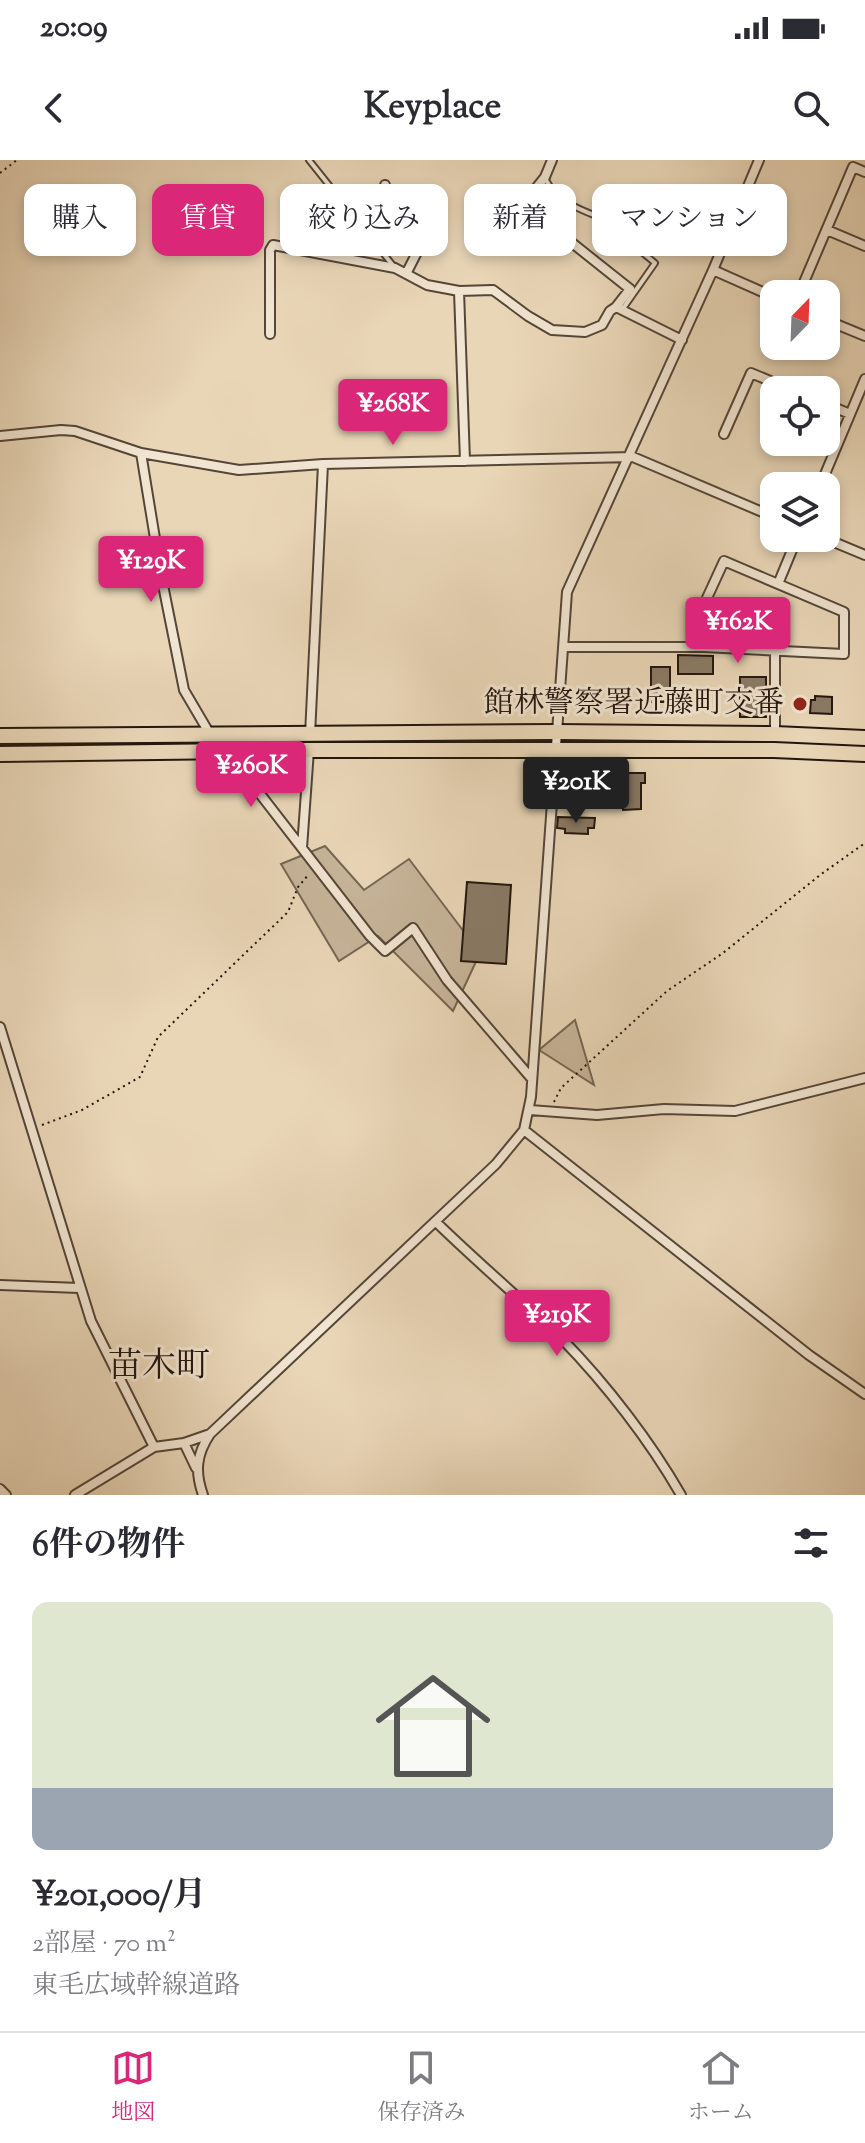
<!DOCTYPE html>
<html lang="ja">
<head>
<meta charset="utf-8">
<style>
  body { margin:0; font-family:"Sorts Mill Goudy","Noto Serif JP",serif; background:#f7f7f7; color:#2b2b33; height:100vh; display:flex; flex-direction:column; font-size:30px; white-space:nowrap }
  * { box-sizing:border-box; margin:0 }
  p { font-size:26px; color:#7c7c81 }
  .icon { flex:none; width:44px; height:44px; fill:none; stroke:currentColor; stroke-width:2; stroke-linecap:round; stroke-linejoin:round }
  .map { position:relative; height:1335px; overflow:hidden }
  .side { display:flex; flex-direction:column; background:#fff; flex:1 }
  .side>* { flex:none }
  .banner { position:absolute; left:24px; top:24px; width:818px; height:72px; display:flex; gap:16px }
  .needle { width:52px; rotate:23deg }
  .buttons { position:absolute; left:760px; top:120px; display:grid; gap:16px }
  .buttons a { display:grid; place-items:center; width:80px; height:80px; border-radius:16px; background:#fff; box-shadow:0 4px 12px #0003; font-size:40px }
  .price { position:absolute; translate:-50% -68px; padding:0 18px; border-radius:8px; background:#db2777; color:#fff; font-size:26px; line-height:52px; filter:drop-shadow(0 2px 4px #0008) }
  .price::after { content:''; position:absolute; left:50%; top:48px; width:24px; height:18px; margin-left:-12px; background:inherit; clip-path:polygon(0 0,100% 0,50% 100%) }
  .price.current { background:#222; color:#fff }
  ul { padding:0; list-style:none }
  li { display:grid; align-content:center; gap:16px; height:424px; padding:0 32px }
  li span { display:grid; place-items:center; height:248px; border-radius:16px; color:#555 }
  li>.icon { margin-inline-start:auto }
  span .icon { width:144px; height:144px; fill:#fffc; stroke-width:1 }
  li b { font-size:34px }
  h2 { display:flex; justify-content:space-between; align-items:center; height:96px; padding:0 32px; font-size:34px }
  .pill { padding:0 28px; border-radius:16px; background:#fff; box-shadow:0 4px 12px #0003; font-size:28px; line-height:72px }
  .pill.current { background:#db2777; color:#fff }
  .status { display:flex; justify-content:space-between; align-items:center; height:56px; padding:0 40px; background:#fff; direction:ltr }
  .status svg { height:22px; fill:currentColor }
  header { display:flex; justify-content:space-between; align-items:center; height:104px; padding:0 32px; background:#fff; font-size:36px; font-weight:700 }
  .menu { display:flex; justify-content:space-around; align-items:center; height:112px; border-top:2px solid #e1e1e2; background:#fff; font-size:22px; color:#7c7c81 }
  .menu a { display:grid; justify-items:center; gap:4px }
  .menu .current { color:#db2777 }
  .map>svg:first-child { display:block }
  .green { fill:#c7b59a; stroke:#756654; stroke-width:2 }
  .building { fill:#8a7a65; stroke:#23160d; stroke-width:2 }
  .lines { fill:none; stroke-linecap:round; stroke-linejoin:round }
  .service-casing { stroke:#544638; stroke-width:8 }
  .minor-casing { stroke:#544638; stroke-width:12 }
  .trunk-casing { stroke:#23160d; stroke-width:18 }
  .path { stroke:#23160d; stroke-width:2; stroke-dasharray:2 4; stroke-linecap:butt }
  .service { stroke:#f1e4d0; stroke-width:4 }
  .minor { stroke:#f1e4d0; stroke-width:8 }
  .trunk { stroke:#e9d6b7; stroke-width:14 }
  .poi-dot { fill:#8f2418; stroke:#f1e4d0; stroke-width:3 }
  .labels { text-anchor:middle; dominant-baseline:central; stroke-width:6; stroke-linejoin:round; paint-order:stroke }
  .poi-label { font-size:30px; fill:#23160d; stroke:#f1e4d0; text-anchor:end }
  .quarter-label { font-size:34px; fill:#23160d; stroke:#f1e4d0 }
</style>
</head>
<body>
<div class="status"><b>20:09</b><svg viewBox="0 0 49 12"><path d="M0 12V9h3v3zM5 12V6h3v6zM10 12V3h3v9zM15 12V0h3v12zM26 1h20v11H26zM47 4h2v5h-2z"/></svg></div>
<header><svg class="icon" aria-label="back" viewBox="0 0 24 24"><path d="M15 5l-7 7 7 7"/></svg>Keyplace<svg class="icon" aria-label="search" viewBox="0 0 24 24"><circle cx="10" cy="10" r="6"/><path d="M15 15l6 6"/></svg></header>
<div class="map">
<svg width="865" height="1335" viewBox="0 0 865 1335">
  <rect width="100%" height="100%" fill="#e9d6b7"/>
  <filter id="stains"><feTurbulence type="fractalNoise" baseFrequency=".0025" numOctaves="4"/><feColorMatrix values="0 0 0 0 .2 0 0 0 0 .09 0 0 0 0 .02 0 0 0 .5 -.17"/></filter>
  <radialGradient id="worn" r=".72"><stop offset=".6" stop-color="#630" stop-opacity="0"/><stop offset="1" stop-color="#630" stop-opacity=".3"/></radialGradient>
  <path class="green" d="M325,686L364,730L409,699L480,793L453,851L378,776L339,801L281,704Z
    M575,860L594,925L539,890Z"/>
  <path class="building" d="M678,495L713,496V514H678Z
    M651,507H670V542H651Z
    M740,517H766V557H740Z
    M815,536L832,537V554L810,553L811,540H815Z
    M622,613H645V623H641V649L623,650Z
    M558,657L595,658L594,668H588V674L565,673V669L557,668Z
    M467,722L511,725L506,804L461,801Z"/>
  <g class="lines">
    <g class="service-casing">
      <path id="service" d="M309,0L395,108
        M546,20C562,52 605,54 632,73L637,88L655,103L622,150"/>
    </g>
    <g class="minor-casing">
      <path id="minor" d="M552,0L545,17L529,37L532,51L630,129L616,147L682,180
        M633,54L721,91
        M827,70L865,86
        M375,82L385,25
        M713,110L774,137
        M406,114L435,57
        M459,131L465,301
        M799,134L853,7L865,12
        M826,160L865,176
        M270,174V90L273,85L395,108L427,125L459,131L493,130L528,156L552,170L585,172L602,165L610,151L616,147
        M826,244L850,254
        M724,274L751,213L792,230
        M0,276L61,270L75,271L141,293L239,310L323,304L633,297L774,357
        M141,293L161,415L184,530L211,576
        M820,326L865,219
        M824,378L865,395
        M778,424L797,378
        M564,487H703L844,494V452L724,401L701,451L703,487
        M775,574V491
        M310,575L323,304
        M230,591L240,608L370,776L385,791L413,768L447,820L532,919
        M302,688L309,590
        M0,867L91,1161L154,1287
        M530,950L597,955L664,949L735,951L865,918
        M524,970L809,1195L865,1234
        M436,1062C477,1102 521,1139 562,1179C606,1224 650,1281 681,1335
        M0,1125L79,1128
        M184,1283L196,1308
        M0,1329L6,1335
        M75,1335L154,1287L184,1283L210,1274
        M203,1335C195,1312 196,1295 210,1274L496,1004L524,970L531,937L567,432L713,110L759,0"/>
    </g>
    <g class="trunk-casing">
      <path id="trunk" d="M0,576L558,572L775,574L865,578
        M0,594L309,590H774L865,594"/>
    </g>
    <path class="path" d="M0,13L17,0
      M554,942L561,928L667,831L723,793L820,715L865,683
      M42,965L82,950L140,917L158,877L288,752L298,727L309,714"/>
    <use href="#service" class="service"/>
    <use href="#minor" class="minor"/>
    <use href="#trunk" class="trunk"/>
  </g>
  <circle class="poi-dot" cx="800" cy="544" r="8"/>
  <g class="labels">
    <g class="poi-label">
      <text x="784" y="544">館林警察署近藤町交番</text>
    </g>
    <g class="quarter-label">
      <text x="159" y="1207">苗木町</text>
    </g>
  </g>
  <rect width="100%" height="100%" filter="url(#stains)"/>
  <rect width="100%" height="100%" fill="url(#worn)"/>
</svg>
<div class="buttons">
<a><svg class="needle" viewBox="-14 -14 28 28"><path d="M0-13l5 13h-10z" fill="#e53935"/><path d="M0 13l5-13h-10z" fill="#7c7c81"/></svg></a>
<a><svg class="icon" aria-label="locate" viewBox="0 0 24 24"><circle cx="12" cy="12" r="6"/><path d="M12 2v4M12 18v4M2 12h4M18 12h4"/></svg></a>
<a><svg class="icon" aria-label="layers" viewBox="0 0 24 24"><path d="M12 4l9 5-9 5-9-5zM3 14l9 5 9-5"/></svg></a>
</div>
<b class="price" style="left:393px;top:287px">¥268K</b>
<b class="price" style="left:151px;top:444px">¥129K</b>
<b class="price" style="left:738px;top:505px">¥162K</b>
<b class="price" style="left:251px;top:649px">¥260K</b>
<b class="price current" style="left:576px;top:665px">¥201K</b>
<b class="price" style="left:557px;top:1198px">¥219K</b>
<div class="banner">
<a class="pill">購入</a>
<a class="pill current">賃貸</a>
<a class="pill">絞り込み</a>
<a class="pill">新着</a>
<a class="pill">マンション</a>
</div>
</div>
<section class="side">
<h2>6件の物件<svg class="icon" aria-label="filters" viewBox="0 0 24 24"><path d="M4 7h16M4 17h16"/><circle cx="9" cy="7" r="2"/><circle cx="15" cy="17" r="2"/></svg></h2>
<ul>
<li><span style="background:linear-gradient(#dfe7d0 75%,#9aa5b1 0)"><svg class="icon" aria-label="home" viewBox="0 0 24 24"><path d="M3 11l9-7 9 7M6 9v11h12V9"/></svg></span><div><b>¥201,000/月</b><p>2部屋 · 70 m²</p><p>東毛広域幹線道路</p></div></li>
</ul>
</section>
<nav class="menu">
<a class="current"><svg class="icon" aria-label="map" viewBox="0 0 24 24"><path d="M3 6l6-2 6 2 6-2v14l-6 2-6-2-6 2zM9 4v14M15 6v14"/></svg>地図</a>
<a><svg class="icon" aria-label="saved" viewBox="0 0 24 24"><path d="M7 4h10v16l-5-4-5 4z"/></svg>保存済み</a>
<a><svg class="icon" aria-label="home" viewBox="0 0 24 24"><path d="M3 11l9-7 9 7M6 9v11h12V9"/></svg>ホーム</a>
</nav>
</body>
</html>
